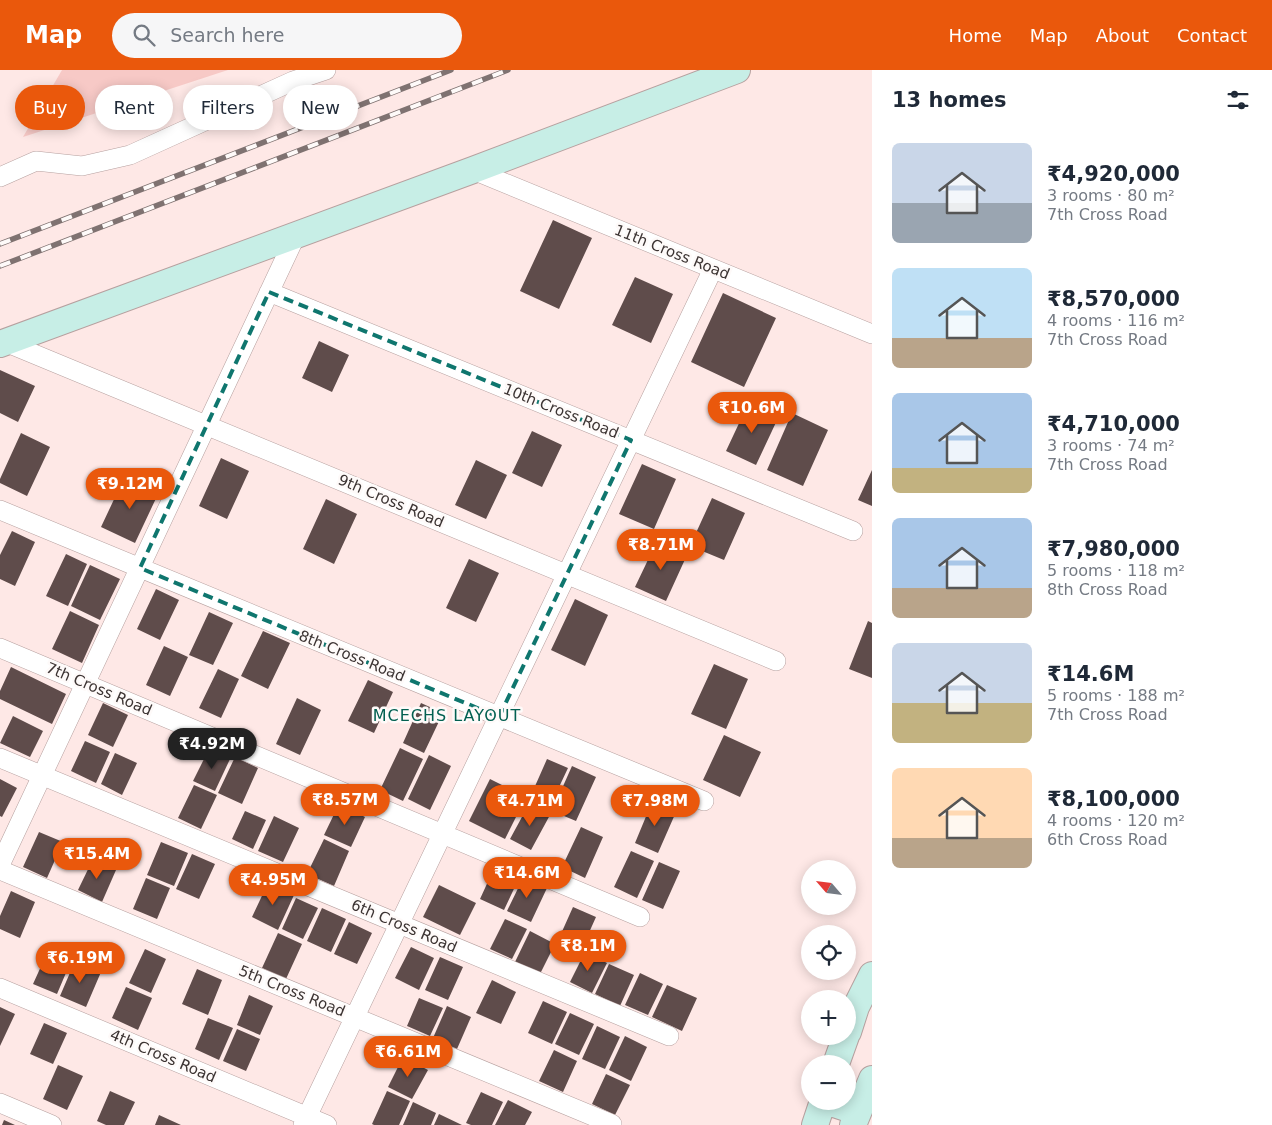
<!DOCTYPE html>
<html lang="en">
<head>
<meta charset="utf-8">
<style>
  body { margin:0; font-family:"DejaVu Sans",sans-serif; background:#f6f6f7; color:#1f2937; height:100vh; display:flex; flex-direction:column; font-size:19px; white-space:nowrap }
  * { box-sizing:border-box; margin:0 }
  p { font-size:16px; color:#747a83 }
  .icon { flex:none; width:28px; height:28px; fill:none; stroke:currentColor; stroke-width:2; stroke-linecap:round; stroke-linejoin:round }
  .map { position:relative; flex:1; overflow:hidden }
  .drawer { display:flex; flex-direction:column; background:#fff; width:400px }
  .drawer>* { flex:none }
  .banner { position:absolute; left:15px; top:15px; width:475px; height:45px; display:flex; gap:10px }
  .needle { width:32px; rotate:298deg }
  .tools { position:absolute; left:801px; top:790px; display:grid; gap:10px }
  .tools a { display:grid; place-items:center; width:55px; height:55px; border-radius:50%; background:#fff; box-shadow:0 2px 12px #0003; font-size:25px }
  .price { position:absolute; translate:-50% -42px; padding:0 11px; border-radius:18px; background:#ea580c; color:#fff; font-size:16px; line-height:32px; filter:drop-shadow(0 1px 2px #0008) }
  .price::after { content:''; position:absolute; left:50%; top:30px; width:15px; height:11px; margin-left:-8px; background:inherit; clip-path:polygon(0 0,100% 0,50% 100%) }
  .price.active { background:#222; color:#fff }
  ul { padding:0; list-style:none }
  li { display:flex; align-items:center; gap:15px; height:125px; padding:0 20px }
  li span { display:grid; place-items:center; flex:none; width:140px; height:100px; border-radius:8px; color:#555 }
  li>.icon { margin-inline-start:auto }
  span .icon { width:60px; height:60px; fill:#fffc; stroke-width:1 }
  li b { font-size:21px }
  h2 { display:flex; justify-content:space-between; align-items:center; height:60px; padding:0 20px; font-size:21px }
  .chip { padding:0 18px; border-radius:22px; background:#fff; box-shadow:0 2px 12px #0003; font-size:18px; line-height:45px }
  .chip.active { background:#ea580c; color:#fff }
  header { display:flex; align-items:center; gap:30px; box-sizing:border-box; height:70px; padding:0 25px; background:#ea580c; color:#fff }
  header strong { font-size:24px }
  nav { display:flex; gap:28px; margin-inline-start:auto; font-size:18px }
  .search { width:350px; height:45px; background:#f6f6f7; display:flex; align-items:center; gap:12px; box-sizing:border-box; padding:0 18px; border-radius:28px; color:#747a83; font-size:19px }
  main { display:flex; flex:1; min-height:0 }
  .map>svg:first-child { display:block }
  .green { fill:#f7c9c6 }
  .building { fill:#5f4c4b }
  .lines { fill:none; stroke-linecap:round; stroke-linejoin:round }
  .street-casing { stroke:#b6a09f; stroke-width:20 }
  .secondary-casing { stroke:#b6a09f; stroke-width:28 }
  .street { stroke:#fff; stroke-width:19 }
  .secondary { stroke:#c7eee6; stroke-width:26 }
  .rail-casing { stroke:#7f7271; stroke-width:5.5 }
  .rail { stroke:#fefaf9; stroke-width:4; stroke-dasharray:11; stroke-linecap:butt }
  .marked { fill:none; stroke:#0f766e; stroke-width:4; stroke-dasharray:10 6; stroke-linejoin:round }
  .labels { text-anchor:middle; dominant-baseline:central; stroke-width:5; stroke-linejoin:round; paint-order:stroke }
  .street-label { font-size:15px; fill:#3c3433; stroke:#fefaf9 }
  .neighbourhood-label { font-size:16px; letter-spacing:1px; fill:#036051; stroke:#fefaf9 }
</style>
</head>
<body>
<header>
<strong>Map</strong>
<div class="search"><svg class="icon" aria-label="search" viewBox="0 0 24 24"><circle cx="10" cy="10" r="6"/><path d="M15 15l6 6"/></svg>Search here</div>
<nav><a>Home</a><a>Map</a><a>About</a><a>Contact</a></nav>
</header>
<main>
<div class="map">
<svg width="872" height="1055" viewBox="0 0 872 1055">
  <rect width="100%" height="100%" fill="#fee8e6"/>
  <path class="green" d="M62,0H228L23,67Z"/>
  <path class="building" d="M553,150L592,168L559,239L520,221Z
    M635,207L673,224L651,273L612,255Z
    M723,223L776,248L744,317L691,292Z
    M319,271L349,285L332,322L302,308Z
    M0,300L35,316L18,352L0,343Z
    M749,332L779,346L756,395L726,381Z
    M792,343L828,360L803,416L767,400Z
    M532,361L562,375L542,417L512,403Z
    M21,363L50,377L27,426L0,413V409Z
    M221,388L249,401L227,449L199,436Z
    M476,390L507,405L486,449L455,435Z
    M642,394L676,409L654,459L619,444Z
    M872,400V436L858,430Z
    M125,406L159,422L135,473L101,457Z
    M712,428L745,443L724,490L690,476Z
    M326,429L357,444L334,494L303,479Z
    M12,461L35,472L15,516L0,509V485Z
    M657,471L687,485L666,531L635,517Z
    M66,484L87,494L68,536L46,526Z
    M469,489L499,503L476,552L446,538Z
    M90,495L120,509L100,550L71,536Z
    M156,519L179,530L160,570L137,559Z
    M575,529L608,545L585,596L551,580Z
    M70,541L99,555L82,593L52,579Z
    M209,542L233,553L213,595L189,585Z
    M868,551L872,553V608L849,599Z
    M263,561L290,573L268,619L241,606Z
    M164,576L188,587L170,626L146,615Z
    M714,594L748,609L726,659L691,644Z
    M11,597L66,624L52,654L0,629V621Z
    M218,599L239,609L221,648L199,638Z
    M368,610L393,622L374,663L348,651Z
    M297,628L321,640L300,685L276,674Z
    M103,633L128,645L113,677L88,665Z
    M421,633L443,643L424,683L403,673Z
    M13,646L43,661L30,687L0,673Z
    M724,665L761,682L740,727L703,710Z
    M85,671L110,682L96,713L71,701Z
    M400,678L423,689L403,731L380,720Z
    M209,679L230,689L215,721L193,711Z
    M115,683L137,693L122,725L101,714Z
    M429,685L451,696L430,740L408,729Z
    M235,687L258,698L242,734L218,723Z
    M547,689L568,698L552,732L532,723Z
    M572,696L596,707L576,751L552,741Z
    M0,709L17,718L2,747L0,746Z
    M490,709L526,727L505,769L469,751Z
    M194,715L217,725L201,759L178,748Z
    M652,732L676,742L658,783L635,773Z
    M339,734L365,747L351,777L324,765Z
    M529,734L550,745L531,780L510,769Z
    M245,741L266,750L253,779L232,769Z
    M274,746L299,758L283,792L258,781Z
    M581,757L603,767L585,808L562,797Z
    M39,762L63,772L47,808L23,797Z
    M324,769L349,781L334,816L307,804Z
    M161,772L188,783L174,816L147,805Z
    M631,781L654,791L637,828L614,817Z
    M192,784L215,794L199,829L176,819Z
    M93,789L116,800L102,832L78,820Z
    M659,792L680,801L663,839L642,830Z
    M496,794L520,806L504,840L480,829Z
    M524,806L547,818L531,852L507,841Z
    M146,808L170,818L157,849L133,839Z
    M268,813L294,825L278,860L252,847Z
    M439,815L476,833L460,865L423,847Z
    M11,821L35,832L20,868L0,859V846Z
    M296,828L318,838L303,869L282,859Z
    M573,837L596,847L583,876L560,866Z
    M322,838L346,849L331,882L307,871Z
    M505,849L527,859L512,889L490,879Z
    M349,852L372,863L357,894L334,884Z
    M530,861L555,874L540,904L515,892Z
    M278,863L302,874L286,909L262,898Z
    M411,877L434,888L419,920L395,908Z
    M145,879L166,889L151,923L129,913Z
    M48,881L71,891L57,924L33,914Z
    M585,882L607,893L592,923L570,912Z
    M440,887L463,897L448,930L425,920Z
    M75,891L101,902L86,937L60,926Z
    M609,894L634,905L620,936L595,924Z
    M197,899L222,910L208,945L182,934Z
    M640,903L663,914L648,945L625,935Z
    M492,910L516,922L501,954L476,943Z
    M667,915L697,928L682,961L652,947Z
    M126,917L152,928L138,960L112,948Z
    M249,925L273,936L260,965L237,955Z
    M419,928L443,938L430,966L407,956Z
    M543,931L567,942L552,974L528,963Z
    M447,936L471,947L457,979L433,968Z
    M0,937L15,944L0,976Z
    M570,943L594,954L579,985L555,974Z
    M208,948L233,958L219,990L195,979Z
    M44,953L67,963L53,994L30,984Z
    M597,956L620,967L605,999L582,989Z
    M237,959L260,969L246,1001L223,991Z
    M625,966L647,977L631,1011L609,1000Z
    M554,980L577,991L563,1022L539,1011Z
    M403,987L428,1000L412,1029L388,1017Z
    M58,995L83,1006L67,1040L43,1029Z
    M606,1004L630,1015L615,1045L592,1034Z
    M110,1021L135,1032L124,1055H106L97,1051Z
    M387,1021L410,1031L399,1055H374L372,1054Z
    M481,1022L503,1032L492,1055H471L466,1053Z
    M508,1030L532,1042L525,1055H495Z
    M413,1032L436,1043L431,1055H403Z
    M439,1044L462,1055H434Z
    M159,1045L181,1055H155Z
    M4,1050L15,1055H2Z"/>
  <g class="lines">
    <g class="street-casing">
      <path id="street" d="M473,100L872,264
        M0,107L36,91L82,96L130,85L293,11L326,0
        M269,222L853,461
        M5,272L776,591
        M0,440L704,731
        M0,578L640,847
        M0,688L669,966
        M0,795L297,163
        M0,800L612,1054
        M0,918L327,1055
        M0,1033L52,1055
        M303,1055L713,199"/>
    </g>
    <g class="secondary-casing">
      <path id="secondary" d="M0,274L473,100L737,0
        M848,962L856,937L872,905
        M836,994L846,966
        M825,1031L858,1042
        M815,1055L823,1031
        M853,1055L872,1009"/>
    </g>
    <use href="#street" class="street"/>
    <use href="#secondary" class="secondary"/>
    <g class="rail-casing">
      <path id="rail" d="M0,174L451,0
        M0,196L508,0"/>
    </g>
    <use href="#rail" class="rail"/>
  </g>
  <path class="marked" d="M269,222L631,370L499,647L140,498Z"/>
  <g class="labels">
    <g class="street-label">
      <text transform="translate(672 182) rotate(22)">11th Cross Road</text>
      <text transform="translate(561 341) rotate(22)">10th Cross Road</text>
      <text transform="translate(391 431) rotate(23)">9th Cross Road</text>
      <text transform="translate(352 586) rotate(22)">8th Cross Road</text>
      <text transform="translate(99 619) rotate(23)">7th Cross Road</text>
      <text transform="translate(404 856) rotate(23)">6th Cross Road</text>
      <text transform="translate(292 921) rotate(22)">5th Cross Road</text>
      <text transform="translate(163 986) rotate(23)">4th Cross Road</text>
    </g>
    <g class="neighbourhood-label">
      <text x="447" y="645">MCECHS LAYOUT</text>
    </g>
  </g>
</svg>
<div class="tools">
<a><svg class="needle" viewBox="-14 -14 28 28"><path d="M0-13l5 13h-10z" fill="#e53935"/><path d="M0 13l5-13h-10z" fill="#747a83"/></svg></a>
<a><svg class="icon" aria-label="locate" viewBox="0 0 24 24"><circle cx="12" cy="12" r="6"/><path d="M12 2v4M12 18v4M2 12h4M18 12h4"/></svg></a>
<a>+</a>
<a>−</a>
</div>
<b class="price" style="left:752px;top:364px">₹10.6M</b>
<b class="price" style="left:130px;top:440px">₹9.12M</b>
<b class="price" style="left:661px;top:501px">₹8.71M</b>
<b class="price active" style="left:212px;top:700px">₹4.92M</b>
<b class="price" style="left:345px;top:756px">₹8.57M</b>
<b class="price" style="left:530px;top:757px">₹4.71M</b>
<b class="price" style="left:655px;top:757px">₹7.98M</b>
<b class="price" style="left:97px;top:810px">₹15.4M</b>
<b class="price" style="left:527px;top:829px">₹14.6M</b>
<b class="price" style="left:273px;top:836px">₹4.95M</b>
<b class="price" style="left:588px;top:902px">₹8.1M</b>
<b class="price" style="left:80px;top:914px">₹6.19M</b>
<b class="price" style="left:408px;top:1008px">₹6.61M</b>
<div class="banner">
<a class="chip active">Buy</a>
<a class="chip">Rent</a>
<a class="chip">Filters</a>
<a class="chip">New</a>
</div>
</div>
<section class="drawer">
<h2>13 homes<svg class="icon" aria-label="filters" viewBox="0 0 24 24"><path d="M4 7h16M4 17h16"/><circle cx="9" cy="7" r="2"/><circle cx="15" cy="17" r="2"/></svg></h2>
<ul>
<li><span style="background:linear-gradient(#c9d6e8 60%,#9aa5b1 0)"><svg class="icon" aria-label="home" viewBox="0 0 24 24"><path d="M3 11l9-7 9 7M6 9v11h12V9"/></svg></span><div><b>₹4,920,000</b><p>3 rooms · 80 m²</p><p>7th Cross Road</p></div></li>
<li><span style="background:linear-gradient(#bfe0f5 70%,#b9a48a 0)"><svg class="icon" aria-label="home" viewBox="0 0 24 24"><path d="M3 11l9-7 9 7M6 9v11h12V9"/></svg></span><div><b>₹8,570,000</b><p>4 rooms · 116 m²</p><p>7th Cross Road</p></div></li>
<li><span style="background:linear-gradient(#a9c7e8 75%,#c2b280 0)"><svg class="icon" aria-label="home" viewBox="0 0 24 24"><path d="M3 11l9-7 9 7M6 9v11h12V9"/></svg></span><div><b>₹4,710,000</b><p>3 rooms · 74 m²</p><p>7th Cross Road</p></div></li>
<li><span style="background:linear-gradient(#a9c7e8 70%,#b9a48a 0)"><svg class="icon" aria-label="home" viewBox="0 0 24 24"><path d="M3 11l9-7 9 7M6 9v11h12V9"/></svg></span><div><b>₹7,980,000</b><p>5 rooms · 118 m²</p><p>8th Cross Road</p></div></li>
<li><span style="background:linear-gradient(#c9d6e8 60%,#c2b280 0)"><svg class="icon" aria-label="home" viewBox="0 0 24 24"><path d="M3 11l9-7 9 7M6 9v11h12V9"/></svg></span><div><b>₹14.6M</b><p>5 rooms · 188 m²</p><p>7th Cross Road</p></div></li>
<li><span style="background:linear-gradient(#ffd9b3 70%,#b9a48a 0)"><svg class="icon" aria-label="home" viewBox="0 0 24 24"><path d="M3 11l9-7 9 7M6 9v11h12V9"/></svg></span><div><b>₹8,100,000</b><p>4 rooms · 120 m²</p><p>6th Cross Road</p></div></li>
</ul>
</section>
</main>
</body>
</html>
